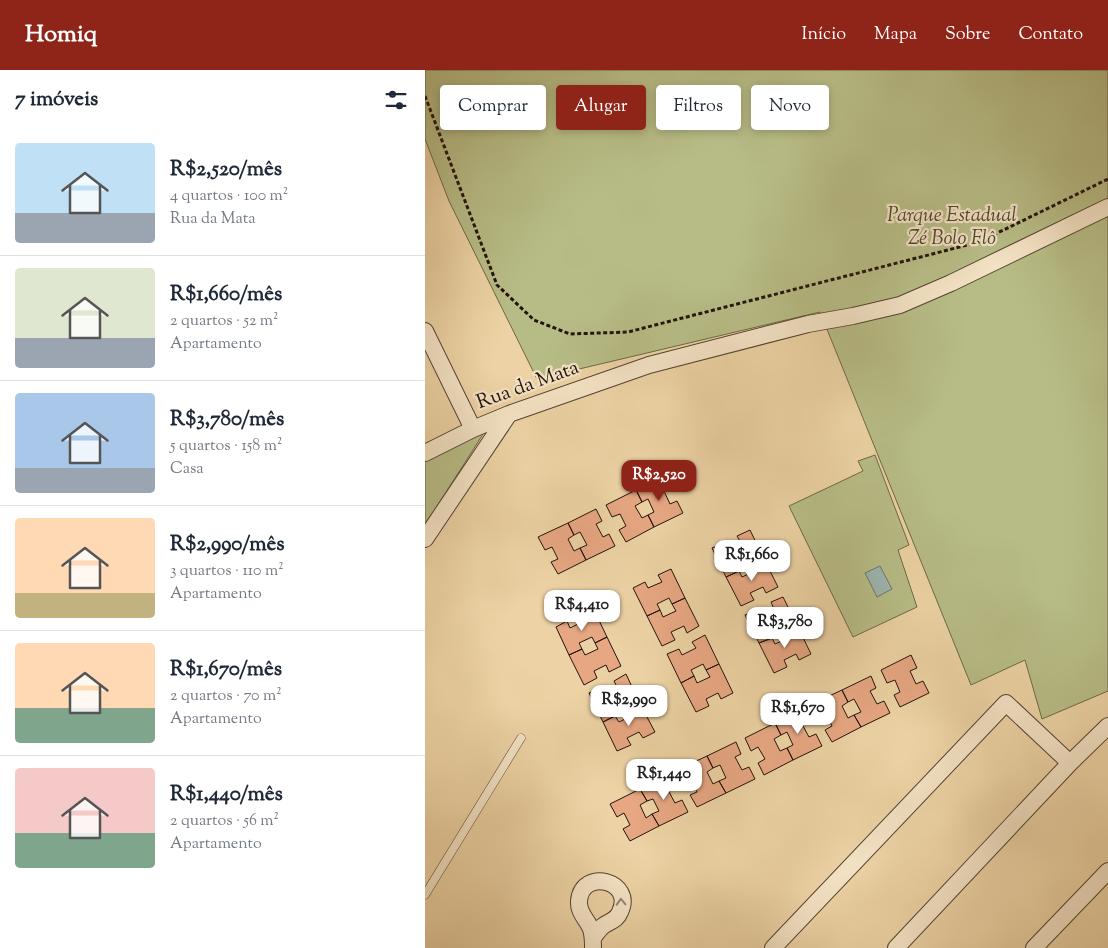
<!DOCTYPE html>
<html lang="pt">
<head>
<meta charset="utf-8">
<style>
  body { margin:0; font-family:"Sorts Mill Goudy",serif; background:#f2f2f3; color:#1f2937; height:100vh; display:flex; flex-direction:column; font-size:19px; white-space:nowrap }
  * { box-sizing:border-box; margin:0 }
  p { font-size:16px; color:#747a83 }
  .icon { flex:none; width:28px; height:28px; fill:none; stroke:currentColor; stroke-width:2; stroke-linecap:round; stroke-linejoin:round }
  .map { position:relative; flex:1; overflow:hidden }
  .drawer { display:flex; flex-direction:column; background:#fff; width:425px }
  .drawer>* { flex:none }
  .banner { position:absolute; left:15px; top:15px; width:475px; height:45px; display:flex; gap:10px }
  .price { position:absolute; translate:-50% -42px; padding:0 11px; border-radius:10px; background:#fff; color:#222; font-size:16px; line-height:32px; filter:drop-shadow(0 1px 2px #0008) }
  .price::after { content:''; position:absolute; left:50%; top:30px; width:15px; height:11px; margin-left:-8px; background:inherit; clip-path:polygon(0 0,100% 0,50% 100%) }
  .price.active { background:#8f2418; color:#fff }
  ul { padding:0; list-style:none }
  li { display:flex; align-items:center; gap:15px; height:125px; padding:0 15px }
  li+li { border-top:1px solid #e0e1e3 }
  li span { display:grid; place-items:center; flex:none; width:140px; height:100px; border-radius:5px; color:#555 }
  li>.icon { margin-inline-start:auto }
  span .icon { width:60px; height:60px; fill:#fffc; stroke-width:1 }
  li b { font-size:21px }
  h2 { display:flex; justify-content:space-between; align-items:center; height:60px; padding:0 15px; font-size:21px }
  .tag { padding:0 18px; border-radius:5px; background:#fff; box-shadow:0 2px 8px #0003; font-size:18px; line-height:45px }
  .tag.active { background:#8f2418; color:#fff }
  header { display:flex; align-items:center; gap:30px; box-sizing:border-box; height:70px; padding:0 25px; background:#8f2418; color:#fff }
  header strong { font-size:24px }
  nav { display:flex; gap:28px; margin-inline-start:auto; font-size:18px }
  main { display:flex; flex:1; min-height:0 }
  .map>svg:first-child { display:block }
  .green { fill:#b7bc86; stroke:#6d6848 }
  .water { fill:#9cb5b0; stroke:#6c746e }
  .building { fill:#e7a783; stroke:#23130b }
  .lines { fill:none; stroke-linecap:round; stroke-linejoin:round }
  .service-casing { stroke:#554331; stroke-width:9 }
  .minor-casing { stroke:#554331; stroke-width:18 }
  .path { stroke:#23130b; stroke-width:3; stroke-dasharray:4 2.5; stroke-linecap:butt }
  .service { stroke:#f3e2c4; stroke-width:8 }
  .minor { stroke:#f3e2c4; stroke-width:16 }
  .oneway { stroke:#958571 }
  .labels { text-anchor:middle; dominant-baseline:central; stroke-width:4.5; stroke-linejoin:round; paint-order:stroke }
  .park-label { font-size:20px; font-style:italic; fill:#4f4630; stroke:#f3e2c4 }
  .street-label { font-size:20px; fill:#23130b; stroke:#f3e2c4 }
</style>
</head>
<body>
<header>
<strong>Homiq</strong>
<nav><a>Início</a><a>Mapa</a><a>Sobre</a><a>Contato</a></nav>
</header>
<main>
<section class="drawer">
<h2>7 imóveis<svg class="icon" aria-label="filters" viewBox="0 0 24 24"><path d="M4 7h16M4 17h16"/><circle cx="9" cy="7" r="2"/><circle cx="15" cy="17" r="2"/></svg></h2>
<ul>
<li><span style="background:linear-gradient(#bfe0f5 70%,#9aa5b1 0)"><svg class="icon" aria-label="home" viewBox="0 0 24 24"><path d="M3 11l9-7 9 7M6 9v11h12V9"/></svg></span><div><b>R$2,520/mês</b><p>4 quartos · 100 m²</p><p>Rua da Mata</p></div></li>
<li><span style="background:linear-gradient(#dfe7d0 70%,#9aa5b1 0)"><svg class="icon" aria-label="home" viewBox="0 0 24 24"><path d="M3 11l9-7 9 7M6 9v11h12V9"/></svg></span><div><b>R$1,660/mês</b><p>2 quartos · 52 m²</p><p>Apartamento</p></div></li>
<li><span style="background:linear-gradient(#a9c7e8 75%,#9aa5b1 0)"><svg class="icon" aria-label="home" viewBox="0 0 24 24"><path d="M3 11l9-7 9 7M6 9v11h12V9"/></svg></span><div><b>R$3,780/mês</b><p>5 quartos · 158 m²</p><p>Casa</p></div></li>
<li><span style="background:linear-gradient(#ffd9b3 75%,#c2b280 0)"><svg class="icon" aria-label="home" viewBox="0 0 24 24"><path d="M3 11l9-7 9 7M6 9v11h12V9"/></svg></span><div><b>R$2,990/mês</b><p>3 quartos · 110 m²</p><p>Apartamento</p></div></li>
<li><span style="background:linear-gradient(#ffd9b3 65%,#7fa58c 0)"><svg class="icon" aria-label="home" viewBox="0 0 24 24"><path d="M3 11l9-7 9 7M6 9v11h12V9"/></svg></span><div><b>R$1,670/mês</b><p>2 quartos · 70 m²</p><p>Apartamento</p></div></li>
<li><span style="background:linear-gradient(#f6c9c9 65%,#7fa58c 0)"><svg class="icon" aria-label="home" viewBox="0 0 24 24"><path d="M3 11l9-7 9 7M6 9v11h12V9"/></svg></span><div><b>R$1,440/mês</b><p>2 quartos · 56 m²</p><p>Apartamento</p></div></li>
</ul>
</section>
<div class="map">
<svg width="683" height="878" viewBox="0 0 683 878">
  <rect width="100%" height="100%" fill="#ecd2a4"/>
  <filter id="stains"><feTurbulence type="fractalNoise" baseFrequency=".004" numOctaves="4"/><feColorMatrix values="0 0 0 0 .2 0 0 0 0 .09 0 0 0 0 .02 0 0 0 .5 -.17"/></filter>
  <radialGradient id="worn" r=".72"><stop offset=".6" stop-color="#630" stop-opacity="0"/><stop offset="1" stop-color="#630" stop-opacity=".3"/></radialGradient>
  <path class="green" d="M0,0H683V621L617,649L600,590L546,615L395,242L112,309L24,131L0,69Z
    M60,361L0,455V391Z
    M450,385L484,475L473,480L492,537L428,567L364,436L438,401L433,391Z"/>
  <path class="water" d="M455,496L467,519L452,527L440,503Z"/>
  <path class="building" d="M239,406L245,418L239,421L245,434L252,431L258,443L229,457L223,445L229,442L223,429L217,432L211,420Z
    M211,420L217,432L210,436L217,448L223,445L229,457L201,472L194,460L201,456L195,444L187,447L181,435Z
    M171,439L177,451L171,454L178,467L184,464L190,476L161,490L155,478L162,475L155,462L149,465L143,453Z
    M143,453L149,465L143,469L149,481L155,478L161,490L133,504L126,492L133,489L127,477L120,480L113,467Z
    M325,460L339,489L326,495L323,488L311,494L314,501L301,507L287,478L299,473L302,479L316,473L312,466Z
    M339,489L353,517L341,523L338,517L325,523L329,530L316,536L301,507L314,501L317,507L330,501L326,495Z
    M246,499L260,528L247,534L244,528L232,534L235,540L222,546L208,518L220,512L223,518L237,512L233,505Z
    M358,527L372,555L359,561L356,555L344,561L347,568L334,573L320,545L332,540L335,546L349,539L346,532Z
    M260,528L274,556L262,563L259,556L246,562L250,570L237,576L222,546L235,540L238,547L251,541L247,534Z
    M168,538L182,567L170,573L167,567L154,573L157,579L144,585L131,557L142,551L145,558L159,551L155,544Z
    M372,555L386,584L374,590L371,584L359,590L362,597L349,603L334,573L347,568L350,574L363,568L359,561Z
    M280,565L294,594L281,600L278,594L266,600L269,606L256,613L242,584L254,579L257,585L271,578L267,572Z
    M182,567L196,596L184,602L181,595L169,601L172,608L159,615L144,585L157,579L160,585L173,579L170,573Z
    M486,585L492,598L485,601L491,614L498,611L504,623L475,637L469,625L475,622L470,610L462,613L456,600Z
    M294,594L308,623L296,629L293,623L281,629L284,636L271,642L256,613L269,606L272,613L285,607L281,600Z
    M201,604L215,634L203,639L200,633L187,639L190,646L178,652L164,623L175,618L178,624L192,617L189,611Z
    M446,606L451,618L445,621L452,634L459,631L465,643L436,657L429,645L436,642L429,629L423,632L417,620Z
    M417,620L423,632L417,636L423,648L429,645L436,657L407,672L400,660L407,656L401,644L394,648L387,634Z
    M215,634L230,662L218,668L214,662L202,668L206,675L192,681L178,652L190,646L194,652L206,646L203,639Z
    M378,639L384,651L377,654L384,667L391,664L397,676L368,690L362,678L368,675L362,662L356,665L350,653Z
    M350,653L356,665L349,669L355,681L362,678L368,690L339,705L333,693L340,689L333,677L326,681L320,668Z
    M311,672L316,684L310,687L317,700L324,697L330,709L301,723L294,711L301,708L295,695L288,698L282,686Z
    M282,686L288,698L282,702L288,714L294,711L301,723L272,737L265,725L272,722L266,710L259,713L252,700Z
    M244,705L249,717L243,720L250,733L257,730L263,742L234,756L227,744L234,741L228,729L222,731L215,719Z
    M215,719L222,731L215,735L221,748L227,744L234,756L205,771L198,759L205,755L199,743L192,747L185,734Z"/>
  <g class="lines">
    <g class="service-casing">
      <path id="service" d="M0,825L96,668"/>
    </g>
    <g class="minor-casing">
      <path id="minor" d="M0,261L48,359
        M0,383L48,359L84,344L224,295L383,254L428,246L475,235L526,213L683,137
        M0,469L84,344
        M168,868C171,864 174,859 178,856C185,851 192,850 195,842C210,811 157,797 154,831C153,843 162,849 166,859C168,865 168,872 168,878
        M348,878L581,633L645,693
        M471,878L645,693L683,656
        M609,878L683,801"/>
    </g>
    <path class="path" d="M0,26L72,215L109,250L145,264L203,262L554,172L683,109"/>
    <use href="#service" class="service"/>
    <use href="#minor" class="minor"/>
  </g>
  <defs><path id="oneway-chevron" d="M-2-3.5L2.5 0L-2 3.5" fill="none" stroke-width="1.6" stroke-linecap="round" stroke-linejoin="round" transform="scale(1.25)"/></defs>
  <use class="oneway" href="#oneway-chevron" transform="translate(196 832) rotate(-92)"/>
  <g class="labels">
    <g class="park-label">
      <text x="527" y="146">Parque Estadual<tspan x="527" dy="23">Zé Bolo Flô</tspan></text>
    </g>
    <g class="street-label">
      <text transform="translate(103 316) rotate(-20)">Rua da Mata</text>
    </g>
  </g>
  <rect width="100%" height="100%" filter="url(#stains)"/>
  <rect width="100%" height="100%" fill="url(#worn)"/>
</svg>
<b class="price active" style="left:234px;top:432px">R$2,520</b>
<b class="price" style="left:327px;top:512px">R$1,660</b>
<b class="price" style="left:157px;top:562px">R$4,410</b>
<b class="price" style="left:360px;top:579px">R$3,780</b>
<b class="price" style="left:204px;top:657px">R$2,990</b>
<b class="price" style="left:373px;top:665px">R$1,670</b>
<b class="price" style="left:239px;top:731px">R$1,440</b>
<div class="banner">
<a class="tag">Comprar</a>
<a class="tag active">Alugar</a>
<a class="tag">Filtros</a>
<a class="tag">Novo</a>
</div>
</div>
</main>
</body>
</html>
